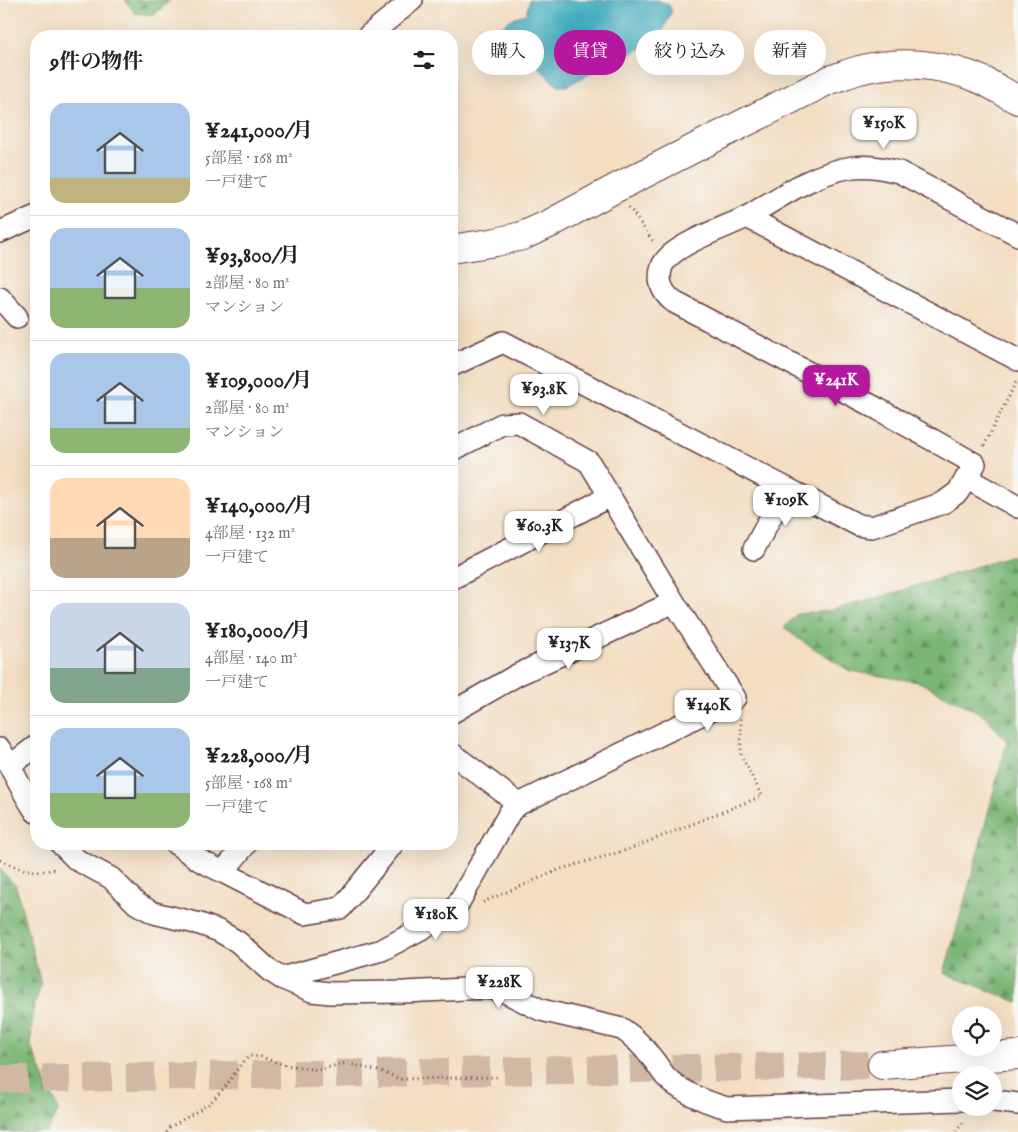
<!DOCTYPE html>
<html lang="ja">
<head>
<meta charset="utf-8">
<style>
  body { margin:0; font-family:"IM FELL English","Noto Serif JP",serif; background:#f6f6f6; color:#222; height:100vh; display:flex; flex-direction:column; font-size:19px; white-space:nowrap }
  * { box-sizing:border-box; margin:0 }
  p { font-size:16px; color:#767676 }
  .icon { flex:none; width:28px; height:28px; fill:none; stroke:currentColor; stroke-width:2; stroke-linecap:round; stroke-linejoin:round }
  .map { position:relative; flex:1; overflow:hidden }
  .details { position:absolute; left:30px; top:30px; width:428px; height:820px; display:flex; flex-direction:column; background:#fff; border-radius:20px; box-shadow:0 5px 20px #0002 }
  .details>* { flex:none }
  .hud { position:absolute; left:472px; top:30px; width:470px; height:45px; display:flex; gap:10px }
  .buttons { position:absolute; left:952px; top:1006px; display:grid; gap:10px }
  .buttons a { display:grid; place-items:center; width:50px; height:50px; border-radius:50%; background:#fff; box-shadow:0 5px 20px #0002; font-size:25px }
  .price { position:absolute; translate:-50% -42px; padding:0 11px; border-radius:10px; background:#fff; color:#222; font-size:16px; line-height:32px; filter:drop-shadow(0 1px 2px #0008) }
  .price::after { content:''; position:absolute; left:50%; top:30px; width:15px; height:11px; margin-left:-8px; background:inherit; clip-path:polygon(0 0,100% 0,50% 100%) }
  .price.current { background:#b5179e; color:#fff }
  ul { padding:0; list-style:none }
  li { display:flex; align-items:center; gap:15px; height:125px; padding:0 20px }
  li+li { border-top:1px solid #e0e0e0 }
  li span { display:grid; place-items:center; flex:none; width:140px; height:100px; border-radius:15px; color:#555 }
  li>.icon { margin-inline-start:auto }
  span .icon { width:60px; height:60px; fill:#fffc; stroke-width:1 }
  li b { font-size:21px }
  h2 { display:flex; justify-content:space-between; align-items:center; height:60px; padding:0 20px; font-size:21px }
  .tag { padding:0 18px; border-radius:22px; background:#fff; box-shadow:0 5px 20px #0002; font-size:18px; line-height:45px }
  .tag.current { background:#b5179e; color:#fff }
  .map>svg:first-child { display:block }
  .forest { fill:url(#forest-firs); stroke:#626a50 }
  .water { fill:#3dabbc; stroke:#446574 }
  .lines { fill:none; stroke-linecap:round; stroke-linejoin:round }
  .primary-tunnel { stroke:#d1b8a4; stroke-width:28; stroke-dasharray:28 14; stroke-linecap:butt }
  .street-casing { stroke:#633c42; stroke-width:24 }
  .secondary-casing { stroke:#633c42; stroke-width:30 }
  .primary-casing { stroke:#633c42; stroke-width:30 }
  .path { stroke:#633c42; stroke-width:3; stroke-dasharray:1 4; stroke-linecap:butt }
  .street { stroke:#fff; stroke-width:21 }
  .secondary { stroke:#fff; stroke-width:28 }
  .primary { stroke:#fff; stroke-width:28 }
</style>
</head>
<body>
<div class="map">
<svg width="1018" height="1132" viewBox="0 0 1018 1132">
  <defs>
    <pattern id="forest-firs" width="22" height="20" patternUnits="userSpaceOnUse" patternTransform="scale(1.25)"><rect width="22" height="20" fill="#7ab674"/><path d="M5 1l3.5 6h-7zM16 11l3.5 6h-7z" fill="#66935f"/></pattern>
  </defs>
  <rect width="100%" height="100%" fill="#f6f6f2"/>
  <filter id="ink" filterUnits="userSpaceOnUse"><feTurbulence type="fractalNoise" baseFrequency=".02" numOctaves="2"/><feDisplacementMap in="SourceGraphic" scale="10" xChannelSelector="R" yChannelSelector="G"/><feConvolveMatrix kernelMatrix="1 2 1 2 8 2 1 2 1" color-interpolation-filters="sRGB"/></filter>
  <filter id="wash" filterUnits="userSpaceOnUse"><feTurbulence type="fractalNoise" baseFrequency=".0096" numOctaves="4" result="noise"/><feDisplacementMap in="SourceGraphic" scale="20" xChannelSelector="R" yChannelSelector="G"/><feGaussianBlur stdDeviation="1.12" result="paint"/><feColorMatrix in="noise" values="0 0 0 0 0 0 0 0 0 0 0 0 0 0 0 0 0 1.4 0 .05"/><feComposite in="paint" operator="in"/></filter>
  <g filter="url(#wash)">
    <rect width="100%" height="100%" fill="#f3dec2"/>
    <path class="forest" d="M125,0H170L154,15L135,13Z
      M1009,556H1018V1002L944,973L971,878L1007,741L984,715L919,682L850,671L796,637L784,627L797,614L829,611L884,596Z
      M0,869L16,886L41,984L32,1015L31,1047L55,1102L58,1112L46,1132H0Z"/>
    <path class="water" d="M529,0H658L669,5L672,11C666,21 665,31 657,40L566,86H558C548,79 542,69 532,61C520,50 503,45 502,26L515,17L526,14Z"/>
  </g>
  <g filter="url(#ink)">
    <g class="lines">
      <path class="primary-tunnel" d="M0,1079L882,1065"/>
      <g class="street-casing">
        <path id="street" d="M368,36L412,0
          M747,217C780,197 813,173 853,167C868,165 884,168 899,172L1018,235
          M0,232L36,216
          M0,298L17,317
          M451,366L503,342L858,525L872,527L943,503L958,492L975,464L878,409L674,302C666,296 661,289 660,279C660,273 661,266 665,261C678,243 726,227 747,217L1018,360
          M451,451L502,424L519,423L589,462L674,602L735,698L519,804L451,753
          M966,478L1018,507
          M754,549L786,488
          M451,579L610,496
          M451,713L517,675L674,602
          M0,749C13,770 22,792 36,812
          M10,766L36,746
          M61,844L77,860L111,878L137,904L154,913L200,924L219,931L238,942L270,971L281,978L312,991L330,993L404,992L486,988L501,990L541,1010L622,1029C634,1037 643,1046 652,1058C657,1064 661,1071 666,1077C682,1093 706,1102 727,1108L961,1100
          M176,844L199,860L223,872L246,844
          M223,872L305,914L341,908L393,844
          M281,978L382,950L454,911L510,812L519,804
          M994,1101L1018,1104"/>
      </g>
      <g class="secondary-casing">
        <path id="secondary" d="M451,249L496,242L522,236L549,224L616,188L829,80C839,77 849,73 859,70C899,59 946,64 984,81C995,87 1007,94 1018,100"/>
      </g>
      <g class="primary-casing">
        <path id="primary" d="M882,1065L1018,1055"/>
      </g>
      <path class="path" d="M629,207L654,243
        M984,446L1017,380
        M0,860C18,869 36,874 56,869
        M483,902L561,869L630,849L762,796L741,755V718
        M167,1132L170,1127L209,1104L225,1087L242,1063L250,1056L261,1057L282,1064L317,1070L346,1063L382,1072L401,1079L498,1077
        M956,1132L964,1121"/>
      <use href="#street" class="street"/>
      <use href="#secondary" class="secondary"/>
      <use href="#primary" class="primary"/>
    </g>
  </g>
</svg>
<div class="buttons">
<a><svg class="icon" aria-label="locate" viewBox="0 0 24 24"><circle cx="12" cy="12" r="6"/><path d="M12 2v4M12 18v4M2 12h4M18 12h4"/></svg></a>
<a><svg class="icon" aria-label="layers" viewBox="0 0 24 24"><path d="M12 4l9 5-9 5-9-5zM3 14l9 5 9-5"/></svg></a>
</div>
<b class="price" style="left:884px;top:150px">¥150K</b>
<b class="price current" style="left:836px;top:407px">¥241K</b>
<b class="price" style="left:544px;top:416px">¥93.8K</b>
<b class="price" style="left:786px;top:527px">¥109K</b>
<b class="price" style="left:539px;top:553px">¥60.3K</b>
<b class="price" style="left:569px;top:670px">¥137K</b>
<b class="price" style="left:708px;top:732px">¥140K</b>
<b class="price" style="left:436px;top:941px">¥180K</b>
<b class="price" style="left:499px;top:1009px">¥228K</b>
<div class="hud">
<a class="tag">購入</a>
<a class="tag current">賃貸</a>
<a class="tag">絞り込み</a>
<a class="tag">新着</a>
</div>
<section class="details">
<h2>9件の物件<svg class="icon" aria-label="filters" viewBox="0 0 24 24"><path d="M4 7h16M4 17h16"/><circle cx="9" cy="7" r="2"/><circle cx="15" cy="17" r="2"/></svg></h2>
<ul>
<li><span style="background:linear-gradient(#a9c7e8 75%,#c2b280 0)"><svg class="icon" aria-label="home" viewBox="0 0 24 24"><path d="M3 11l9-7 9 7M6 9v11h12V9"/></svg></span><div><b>¥241,000/月</b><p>5部屋 · 168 m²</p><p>一戸建て</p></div></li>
<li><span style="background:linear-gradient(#a9c7e8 60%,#8fb573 0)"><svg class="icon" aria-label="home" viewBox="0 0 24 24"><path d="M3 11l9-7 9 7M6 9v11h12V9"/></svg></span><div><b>¥93,800/月</b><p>2部屋 · 80 m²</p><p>マンション</p></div></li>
<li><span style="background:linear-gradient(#a9c7e8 75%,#8fb573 0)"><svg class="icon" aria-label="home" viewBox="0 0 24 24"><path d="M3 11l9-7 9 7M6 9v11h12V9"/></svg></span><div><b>¥109,000/月</b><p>2部屋 · 80 m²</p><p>マンション</p></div></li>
<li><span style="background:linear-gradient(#ffd9b3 60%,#b9a48a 0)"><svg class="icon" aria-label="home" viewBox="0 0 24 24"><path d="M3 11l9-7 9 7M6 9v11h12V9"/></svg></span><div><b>¥140,000/月</b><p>4部屋 · 132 m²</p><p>一戸建て</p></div></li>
<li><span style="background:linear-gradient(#c9d6e8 65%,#7fa58c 0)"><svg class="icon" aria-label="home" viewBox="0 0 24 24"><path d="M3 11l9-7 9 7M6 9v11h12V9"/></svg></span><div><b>¥180,000/月</b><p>4部屋 · 140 m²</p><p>一戸建て</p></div></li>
<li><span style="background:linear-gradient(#a9c7e8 65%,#8fb573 0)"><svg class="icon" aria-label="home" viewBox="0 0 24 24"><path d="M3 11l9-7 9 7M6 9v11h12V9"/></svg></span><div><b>¥228,000/月</b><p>5部屋 · 168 m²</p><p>一戸建て</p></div></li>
</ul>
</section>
</div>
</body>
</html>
